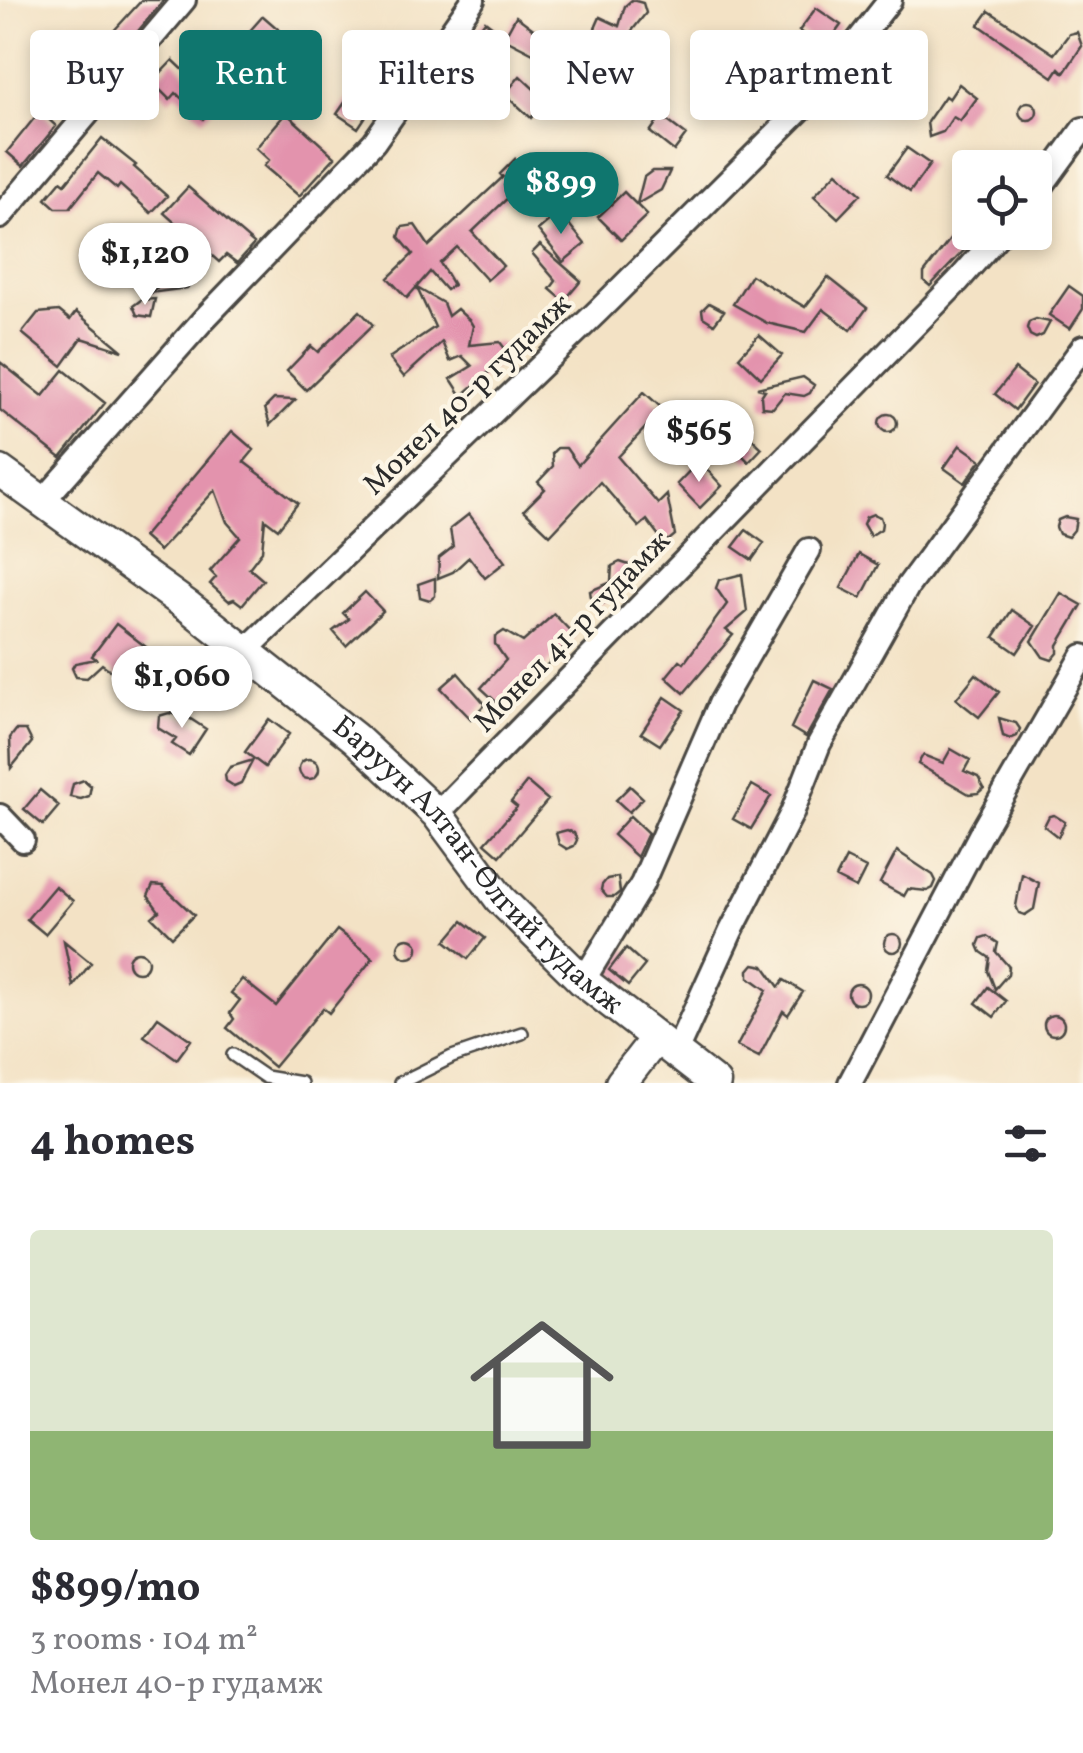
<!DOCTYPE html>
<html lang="en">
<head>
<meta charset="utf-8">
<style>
  body { margin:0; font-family:Vollkorn,serif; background:#f2f2f3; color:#2b2b33; height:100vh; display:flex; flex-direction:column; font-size:38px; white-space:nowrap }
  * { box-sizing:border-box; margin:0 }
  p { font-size:32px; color:#7c7c81 }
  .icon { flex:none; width:55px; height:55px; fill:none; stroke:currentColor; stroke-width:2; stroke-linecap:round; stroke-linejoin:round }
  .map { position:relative; height:1083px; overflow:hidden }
  .sheet { display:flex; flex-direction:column; background:#fff; flex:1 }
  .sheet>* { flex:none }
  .banner { position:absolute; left:30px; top:30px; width:1025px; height:90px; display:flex; gap:20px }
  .fabs { position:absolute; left:952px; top:150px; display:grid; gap:20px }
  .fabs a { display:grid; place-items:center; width:100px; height:100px; border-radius:10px; background:#fff; box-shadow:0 5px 15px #0003; font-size:50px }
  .price { position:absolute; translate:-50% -85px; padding:0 22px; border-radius:35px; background:#fff; color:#222; font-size:32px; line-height:65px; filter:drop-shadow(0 2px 5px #0008) }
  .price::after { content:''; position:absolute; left:50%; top:60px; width:30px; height:22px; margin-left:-15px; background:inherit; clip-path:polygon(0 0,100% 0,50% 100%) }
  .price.active { background:#0f766e; color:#fff }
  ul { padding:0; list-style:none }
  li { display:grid; align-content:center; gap:20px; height:530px; padding:0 30px }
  li span { display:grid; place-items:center; height:310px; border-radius:10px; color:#555 }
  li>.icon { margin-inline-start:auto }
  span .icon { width:180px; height:180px; fill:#fffc; stroke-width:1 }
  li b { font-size:42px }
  h2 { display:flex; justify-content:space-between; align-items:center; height:120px; padding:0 30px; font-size:42px }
  .chip { padding:0 35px; border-radius:10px; background:#fff; box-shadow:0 5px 15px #0003; font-size:35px; line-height:90px }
  .chip.active { background:#0f766e; color:#fff }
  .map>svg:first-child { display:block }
  .building { fill:#e393ad }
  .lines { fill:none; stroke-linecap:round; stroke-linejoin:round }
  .service-casing { stroke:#494642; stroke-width:16 }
  .minor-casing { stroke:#494642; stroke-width:28 }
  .secondary-casing { stroke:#494642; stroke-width:35 }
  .service { stroke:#fff; stroke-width:11 }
  .minor { stroke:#fff; stroke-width:22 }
  .secondary { stroke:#fff; stroke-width:30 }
  .labels { text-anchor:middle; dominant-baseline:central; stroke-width:8; stroke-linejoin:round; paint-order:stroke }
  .street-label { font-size:30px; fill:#2b2b2b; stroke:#fcf5e5 }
</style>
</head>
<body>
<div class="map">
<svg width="1083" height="1083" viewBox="0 0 1083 1083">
  <rect width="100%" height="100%" fill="#fcf5e5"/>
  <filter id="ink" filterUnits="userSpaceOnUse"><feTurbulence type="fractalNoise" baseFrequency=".01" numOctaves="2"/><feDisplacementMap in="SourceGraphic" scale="20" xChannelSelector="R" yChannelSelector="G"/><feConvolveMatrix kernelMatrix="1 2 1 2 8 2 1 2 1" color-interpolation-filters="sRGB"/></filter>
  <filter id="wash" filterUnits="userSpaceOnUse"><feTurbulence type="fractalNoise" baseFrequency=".0048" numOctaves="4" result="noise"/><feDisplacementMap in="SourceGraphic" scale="40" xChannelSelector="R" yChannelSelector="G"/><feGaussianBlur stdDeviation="2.25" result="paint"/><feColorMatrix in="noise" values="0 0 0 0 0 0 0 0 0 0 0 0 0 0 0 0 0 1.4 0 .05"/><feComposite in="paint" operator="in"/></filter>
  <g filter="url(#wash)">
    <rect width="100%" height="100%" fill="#f3e2c5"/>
    <g id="blocks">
      <path class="building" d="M142,0H164L113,61L99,72L86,67L88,59Z
        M632,0L643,3L646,13L631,32L636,35L622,61L591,46L597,35L593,33L600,17L619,26L625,6Z
        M816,8L841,25L824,49L799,31Z
        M989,11L1054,54L1069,34L1077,32L1082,46L1064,73L1059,68L1053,77L979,25Z
        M263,16L293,42L275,62L266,54L258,61L243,51L247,34Z
        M516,16L552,43L541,57L504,38Z
        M485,21L502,34L486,53L470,40Z
        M173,60L218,103L203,119L176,93L170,100L152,82Z
        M767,70L784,83L766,102L750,89Z
        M244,71L236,89L221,90L229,72Z
        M520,76L546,100L531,118L505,94Z
        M600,78L593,96L582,94L580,88L586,79Z
        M959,84L977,98L960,121L953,117L943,132L929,137L927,122L945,96L949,99Z
        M355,88L376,101L358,128L337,114Z
        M1019 111a9 9 0 1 1 18 0a9 9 0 1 1-18 0Z
        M40,111L56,126L23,166L7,152Z
        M286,113L335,157L299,196L264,166L269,160L256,148Z
        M661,116L686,135L674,151L650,132Z
        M102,138L136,165L134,167L167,196L151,213L120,185L117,189L98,173L70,208H56L46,199L61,181L65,184Z
        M907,148L930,164L910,192L887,175Z
        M515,159L536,209L516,190L472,232L503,266L487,280L457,247L440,263L453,285L446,290L430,272L407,298L388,278L413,254L399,237L402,227L415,225L429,246L503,177L500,174Z
        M652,171H670L661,190L637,204L644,177Z
        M837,172L861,194L838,218L814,196Z
        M188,187L254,244L237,263L226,255L219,262L164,213Z
        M624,192L647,215L621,240L598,217Z
        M559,212L585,244L563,262L538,230Z
        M965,220L970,224V232H974L969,240L972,242L930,286L924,281V273Z
        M540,245L581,281L564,301L550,289L556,281L532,253Z
        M128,250L136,255L141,265L129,271L121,268L118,260Z
        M199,254L195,279L187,288L150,293Z
        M751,275L805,307L828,277L867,308L851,330L823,309L806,332L767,323L733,304Z
        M1069,286L1083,296V309L1070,329L1049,315Z
        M417,288L443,303L448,316L457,309L470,321L473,326L469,345L500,342L509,354L462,396L451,379L472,366L462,356L450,361L442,342L404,377L389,358L435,327Z
        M155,299L151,317L137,315L133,306L141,300Z
        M709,303L724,311L714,324L703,317L702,310Z
        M59,311L70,320L76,312L123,351L82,338L62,366L22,333L38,313Z
        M360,311L373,325L306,390L287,371L311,346L318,352Z
        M1036,319L1050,322L1043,335L1036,338L1030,335L1027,328L1029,322Z
        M759,335L782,355L761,378L739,357Z
        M0,362L43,396L64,370L105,403L61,458L0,410Z
        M1015,369L1034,384L1015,410L995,394Z
        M803,377L814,385L810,393L804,396L785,393L773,408L762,407L761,396L765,390L757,388Z
        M644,392L663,409L618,457L658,504L667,495L675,535L669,540H662L647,520L639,527L600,482L550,535L524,510L545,489L538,482L553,466L552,453L557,448H566L578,465Z
        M274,399L295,400L270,425L265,408Z
        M879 423a9 9 0 1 1 18 0a9 9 0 1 1-18 0Z
        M740,427L762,448L749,462L727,440Z
        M232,431L254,450L244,462L298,503L278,529L265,519L262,551L249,568L263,580L242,605L234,599L229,601L210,584L216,577L210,571L240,537L227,522L215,490L159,551L143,537Z
        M701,431L712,440L701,456L691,440L694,434Z
        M960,445L981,460L965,483L944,468Z
        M699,461L722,486L700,508L677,484Z
        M469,514L505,562L485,578L469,557L453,572L438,578L439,558L453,547L450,529Z
        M873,514L880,517L882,523L881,529L870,536L863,524L866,517Z
        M1065,517L1076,519L1074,530L1068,537L1059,534L1056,527L1058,520Z
        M746,530L764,543L752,560L733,547Z
        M859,554L878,565L861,598L841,588Z
        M620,562L629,565L631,575L623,581H611L612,566Z
        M742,574L747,612L726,630L733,635L684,693L666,677L680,660L684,663L727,604L716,588L719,580Z
        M435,578V596L430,600L420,597L418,584Z
        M609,583L606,602L597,606L592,604L590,591Z
        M365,592L383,611L346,646L333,631L349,619L343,613Z
        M1061,593L1082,605L1058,645V653L1052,660L1043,657L1032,641Z
        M1012,610L1035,626L1017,653L994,637Z
        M554,614L575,636L504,709L481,688L506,660L495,644V637L504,631L523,642Z
        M116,624L146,647L121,678L102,664L87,678L76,677L72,668L75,663L96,659L92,656Z
        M458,673L485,704L471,719L441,688Z
        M976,674L999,692L979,717L956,699Z
        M814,680L833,689L806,737L791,728Z
        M665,697L684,710L660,745L641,733Z
        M169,713L189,718L206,729L189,755L172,744L176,739L158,728L159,716Z
        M999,718L1016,723L1020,729L1017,736L1010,739L1003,736Z
        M269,719L289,734L265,767L245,752Z
        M16,730H26L32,742L11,768L10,738Z
        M951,749L970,760L964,771L978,777L984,788L978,793L969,794L918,764L923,755L943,763Z
        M299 769a10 10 0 1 1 20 0a10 10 0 1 1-20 0Z
        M253,760L241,783L234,786L226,781L225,775L230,767Z
        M84,780L91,786L89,796L81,799L70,797L73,784Z
        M527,782L548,800L500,856L485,843L517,807L511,802Z
        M752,785L771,796L751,829L733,819Z
        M630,786L643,798L629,812L616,800Z
        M40,790L59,806L43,825L24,809Z
        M1054,815L1065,822L1058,837L1044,826L1049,816Z
        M630,816L648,833L637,857L613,835Z
        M567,830L574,833L577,840L574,846L567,849L559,844L556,833Z
        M897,851L933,875L936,881L933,888L927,891L908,889L904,896L880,883Z
        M846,858L866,868L856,888L836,878Z
        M1022,874L1039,883L1034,909L1025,915L1019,913L1016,906Z
        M618,877L620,892L614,897H607L601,890L602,885L607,879Z
        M153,885L163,886L194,915L172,937L152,917L159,911L148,896Z
        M55,886L73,901L45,934L27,919Z
        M463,921L485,938L468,959L446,941Z
        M337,930L373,958L329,1013L323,1008L274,1067L227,1028L234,1019L230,1013L240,1000L231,993L242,979L276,1006Z
        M884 943a9 9 0 1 1 18 0a9 9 0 1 1-18 0Z
        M987,936L998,943L996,952L1009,967L1008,974L995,989L988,971L990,958L981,952L978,945L981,938Z
        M398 948a10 10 0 1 1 20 0a10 10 0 1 1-20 0Z
        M64,941L91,963L73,986Z
        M626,948L645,965L628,986L609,970Z
        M128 962a10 10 0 1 1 20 0a10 10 0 1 1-20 0Z
        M754,964L764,966L779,987L784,980L803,992L788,1015L783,1011L759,1057L737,1046L767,990L749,977V970Z
        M848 994a10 10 0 1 1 20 0a10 10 0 1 1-20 0Z
        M988,987L1006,1001L994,1017L976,1003Z
        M1044 1025a10 10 0 1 1 20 0a10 10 0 1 1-20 0Z
        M158,1017L191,1040L177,1059L144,1036Z"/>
    </g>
  </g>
  <g filter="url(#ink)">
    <use href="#blocks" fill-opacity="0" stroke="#494642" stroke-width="2.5"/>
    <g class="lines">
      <g class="service-casing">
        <path id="service" d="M233,1055L265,1077L301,1083
          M400,1083L452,1057L522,1033"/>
      </g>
      <g class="minor-casing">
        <path id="minor" d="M1035,195L1083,129
          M0,217L184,0
          M43,501L204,319L374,142L473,0
          M245,651L599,310L816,94L890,0
          M437,814L958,281L1001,232
          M0,816L23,840
          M583,981L642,884L720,704L809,550
          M675,1054L731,931L792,813L819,744L908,586L1083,347
          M850,1083L981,833L1083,656"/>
      </g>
      <g class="secondary-casing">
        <g id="secondary">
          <path id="s1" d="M0,471L189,607L355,738L437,814L500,899L583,981L715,1083"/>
          <path d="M621,1083L656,1038"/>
        </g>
      </g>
      <use href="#service" class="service"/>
      <use href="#minor" class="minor"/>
      <use href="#secondary" class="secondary"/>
    </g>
  </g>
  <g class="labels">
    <g class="street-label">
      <text transform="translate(468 395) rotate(-44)">Монел 40-р гудамж</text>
      <text transform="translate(573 632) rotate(-46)">Монел 41-р гудамж</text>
      <text stroke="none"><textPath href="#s1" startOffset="622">Баруун Алтан-Өлгий гудамж</textPath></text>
    </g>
  </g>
</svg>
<div class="fabs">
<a><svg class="icon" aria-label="locate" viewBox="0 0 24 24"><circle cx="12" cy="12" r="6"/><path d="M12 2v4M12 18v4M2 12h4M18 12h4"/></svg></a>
</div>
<b class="price active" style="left:561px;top:237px">$899</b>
<b class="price" style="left:145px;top:308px">$1,120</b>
<b class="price" style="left:699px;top:485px">$565</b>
<b class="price" style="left:182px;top:731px">$1,060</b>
<div class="banner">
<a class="chip">Buy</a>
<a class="chip active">Rent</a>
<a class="chip">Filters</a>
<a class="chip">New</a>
<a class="chip">Apartment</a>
</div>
</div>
<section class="sheet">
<h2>4 homes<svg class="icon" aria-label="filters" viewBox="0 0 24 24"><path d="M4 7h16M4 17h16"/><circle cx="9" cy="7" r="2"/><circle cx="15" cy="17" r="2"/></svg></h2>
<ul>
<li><span style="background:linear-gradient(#dfe7d0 65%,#8fb573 0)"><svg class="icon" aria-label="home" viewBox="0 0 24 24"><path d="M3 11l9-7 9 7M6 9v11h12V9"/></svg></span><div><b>$899/mo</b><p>3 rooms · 104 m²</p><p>Монел 40-р гудамж</p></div></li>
</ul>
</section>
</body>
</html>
